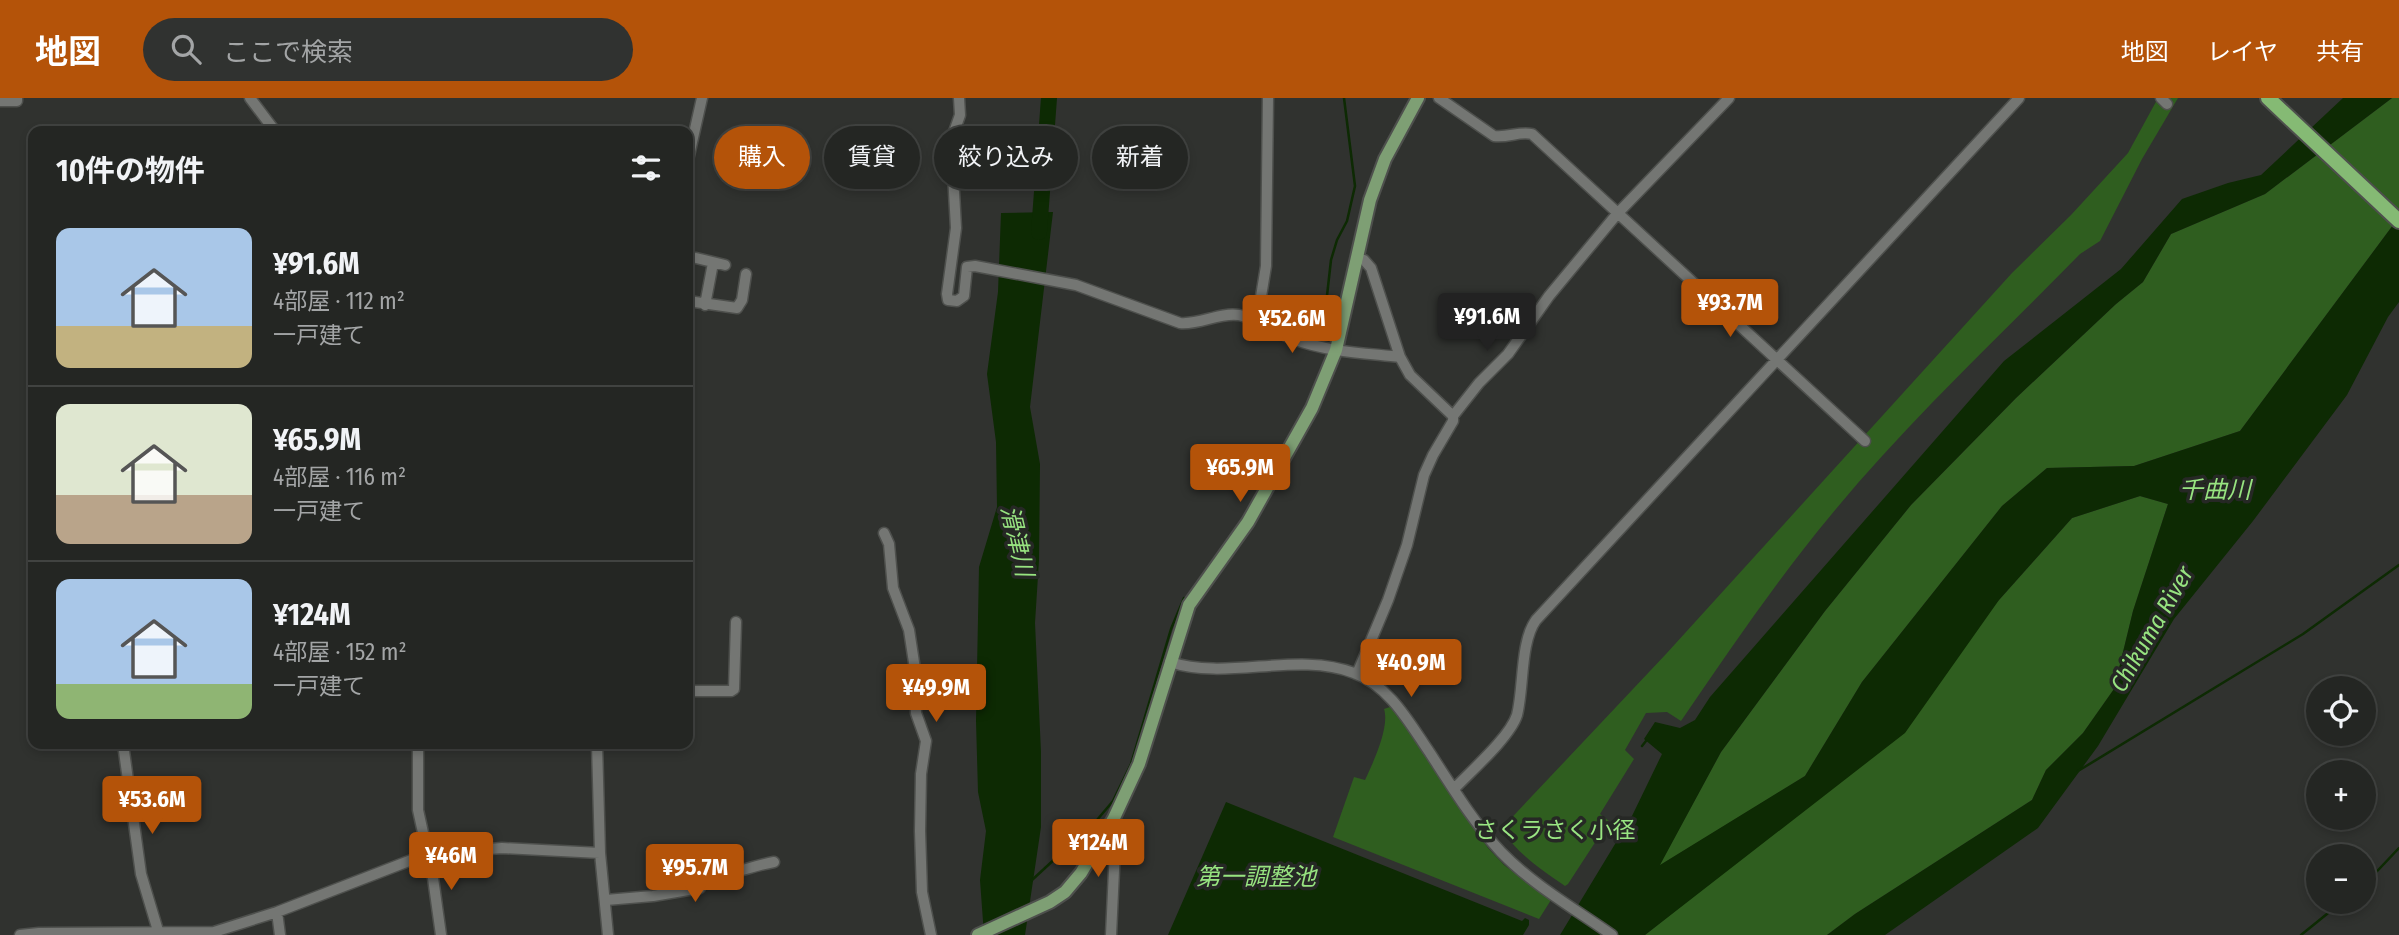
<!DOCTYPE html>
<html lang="ja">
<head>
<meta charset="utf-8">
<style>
  body { margin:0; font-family:"Fira Sans Condensed","Noto Sans JP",sans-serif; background:#303230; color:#f1f3f6; height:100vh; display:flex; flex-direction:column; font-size:26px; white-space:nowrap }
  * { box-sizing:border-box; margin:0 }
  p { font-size:23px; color:#a3a5a6 }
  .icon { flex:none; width:38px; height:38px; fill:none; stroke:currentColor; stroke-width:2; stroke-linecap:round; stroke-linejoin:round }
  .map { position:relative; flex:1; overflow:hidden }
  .drawer { position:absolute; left:28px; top:28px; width:665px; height:623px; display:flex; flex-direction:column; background:#242623; border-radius:14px; box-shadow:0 4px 10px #0003,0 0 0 2px #414341 }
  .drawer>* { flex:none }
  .guide { position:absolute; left:714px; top:28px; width:665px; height:63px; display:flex; gap:14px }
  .buttons { position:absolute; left:2306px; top:578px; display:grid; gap:14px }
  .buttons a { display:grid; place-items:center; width:70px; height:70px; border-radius:50%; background:#242623; box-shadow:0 4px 10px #0003,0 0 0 2px #414341; font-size:35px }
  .price { position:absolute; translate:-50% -60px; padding:0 16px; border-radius:7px; background:#b45309; color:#fff; font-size:23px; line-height:46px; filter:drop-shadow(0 2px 4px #0008) }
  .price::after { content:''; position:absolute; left:50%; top:42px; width:21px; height:16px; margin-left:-10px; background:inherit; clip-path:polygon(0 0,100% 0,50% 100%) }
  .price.current { background:#222; color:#fff }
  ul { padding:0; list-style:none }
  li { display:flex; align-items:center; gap:21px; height:175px; padding:0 28px }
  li+li { border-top:2px solid #414341 }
  li span { display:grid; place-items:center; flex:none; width:196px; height:140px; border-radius:14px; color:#555 }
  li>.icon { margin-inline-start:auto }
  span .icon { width:84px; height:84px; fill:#fffc; stroke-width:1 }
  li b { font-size:30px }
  h2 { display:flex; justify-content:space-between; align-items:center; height:84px; padding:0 28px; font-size:30px }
  .chip { padding:0 24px; border-radius:32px; background:#242623; box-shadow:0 4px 10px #0003,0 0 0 2px #414341; font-size:24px; line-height:63px }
  .chip.current { background:#b45309; color:#fff }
  header { display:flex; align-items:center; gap:42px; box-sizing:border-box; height:98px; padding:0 35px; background:#b45309; color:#fff }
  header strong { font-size:33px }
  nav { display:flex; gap:38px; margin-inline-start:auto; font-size:24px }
  .search { width:490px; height:63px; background:#303230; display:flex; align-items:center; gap:18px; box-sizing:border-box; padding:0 24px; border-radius:38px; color:#a3a5a6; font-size:26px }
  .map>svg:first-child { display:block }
  .green { fill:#2f5e1f }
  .water { fill:#0d2a03 }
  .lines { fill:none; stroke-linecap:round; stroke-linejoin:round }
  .stream { stroke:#0d2a03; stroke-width:2.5 }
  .river { stroke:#0d2a03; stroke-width:16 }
  .minor-casing { stroke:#4e504d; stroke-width:13 }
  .major-casing { stroke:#4e504d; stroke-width:16 }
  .highway-casing { stroke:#4e504d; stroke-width:18 }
  .minor { stroke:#747673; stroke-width:10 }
  .major { stroke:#7e9f74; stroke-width:12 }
  .highway { stroke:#85ba74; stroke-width:14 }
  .labels { text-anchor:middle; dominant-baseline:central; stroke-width:7; stroke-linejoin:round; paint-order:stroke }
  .park-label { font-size:23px; fill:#99e582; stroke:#262825 }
  .water-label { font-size:24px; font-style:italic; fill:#97e380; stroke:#262825 }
</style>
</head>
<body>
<header>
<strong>地図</strong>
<div class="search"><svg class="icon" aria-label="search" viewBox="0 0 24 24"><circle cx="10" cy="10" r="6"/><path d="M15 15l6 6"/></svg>ここで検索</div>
<nav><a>地図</a><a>レイヤ</a><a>共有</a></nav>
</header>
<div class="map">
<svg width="2399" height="837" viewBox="0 0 2399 837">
  <rect width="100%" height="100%" fill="#30322f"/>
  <path class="green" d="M2158,0H2178L2142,61L2100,143L2080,156C1996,242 1907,324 1831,417C1777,482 1729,553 1681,623L1667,614L1646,615L1625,652L1634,661L1600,716L1609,723L1568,786L1565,788C1539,770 1519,757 1501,731L1666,556L2012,175L2071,117L2128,55Z
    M2392,0H2399V119L2240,333L2134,368L2047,370L2002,408L1862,584L1805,678L1659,768L1721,654L1825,513L1911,407L2016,300L2116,206L2143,184L2171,136L2265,96Z
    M2140,398L2168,406L2133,513L2114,591L2083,635L2046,672L2032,702L1855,816L1827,837H1645L1740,761L1999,502L2072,420Z
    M1390,609L1406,628L1488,750L1504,767L1551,802L1539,821L1333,739L1354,679L1365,682C1373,665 1390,629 1384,611Z"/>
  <path class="water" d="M2343,0H2392L2265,96L2171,136L2143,184L2116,206L2016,300L1911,407L1825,513L1721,654L1660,767L1805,678L1862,584L2002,408L2047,370L2134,368L2240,333L2399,119V204L2388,219L2347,297L2253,423L2174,521L2098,648L2038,730L1885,837H1827L1855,816L2032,702L2046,672L2083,635L2114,591L2133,513L2168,406L2140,398L2072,420L1999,502L1905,635L1645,837H1560L1632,718L1662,656L1644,641L1655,624L1680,630L1695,622L1710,599L2004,263L2121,171L2182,101L2228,85L2261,77Z
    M1053,114L1030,309L1040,366L1039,462L1035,525L1041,654V729L1025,837H984L980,782L986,733L978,694L976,623L979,469L997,409L996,344L987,276L998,194L1001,115Z
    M1226,704L1522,823L1525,820L1529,822V827L1523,837H1168Z"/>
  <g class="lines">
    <path class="stream" d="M1322,242L1331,162L1337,142L1347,123L1355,88L1344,0
      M1642,648L1646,643
      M2078,673L2303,536L2399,467
      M1032,782L1097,722L1113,703L1131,666L1171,531L1184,500
      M2364,787L2399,750
      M2301,837L2343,803"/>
    <path class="river" d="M1039,134L1049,0"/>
    <g class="minor-casing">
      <path id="minor" d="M250,0L275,33
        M959,0L960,17L954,34L952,58L956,130L947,196L948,202L957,203L964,198L967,169L975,168L1076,187L1180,225C1200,227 1219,214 1239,217C1259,221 1275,234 1293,241C1328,254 1364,255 1400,259L1410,277L1453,318
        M1439,0L1494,38C1508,40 1519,33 1532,36L1865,343
        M2161,0L2167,6
        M0,3H17V0
        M688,62L702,0
        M696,160L725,167
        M1357,160L1364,162L1371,170L1400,259
        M688,203L737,210L742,202L746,176
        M705,207L713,165
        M1257,223L1266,168L1268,0
        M884,435L889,446L893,490L909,532L915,571L916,615L926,643L921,676L920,733L922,794L931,837
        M1170,564C1227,583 1297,553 1354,575C1390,588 1410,626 1430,655C1452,689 1474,725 1501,754C1533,787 1575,811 1612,837
        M1357,576L1388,502L1407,447L1424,377L1433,357L1453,323V318L1479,285L1508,256L1549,198L1617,116L1729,0
        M688,593H731L734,591L736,524
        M123,646L141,776L159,836
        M418,646V712L433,780L441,837
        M597,646L600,755L608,837
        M1454,691C1471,673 1510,639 1517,617C1524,590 1520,544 1536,522L2019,0
        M606,802L653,798L700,790L706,779C730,778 751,768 774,764
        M277,814L280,837
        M20,837L39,835L214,834L277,814L427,756L502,750L600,755
        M1111,837L1116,729L1114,720"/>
    </g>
    <g class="major-casing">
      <path id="major" d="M978,837L1050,804L1065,794L1081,775L1114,720L1139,666L1189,507L1248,424L1312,310L1336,252L1370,102L1385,61L1418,0"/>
    </g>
    <g class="highway-casing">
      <path id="highway" d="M2268,0L2399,123"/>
    </g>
    <use href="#minor" class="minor"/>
    <use href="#major" class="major"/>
    <use href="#highway" class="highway"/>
  </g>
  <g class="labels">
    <g class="park-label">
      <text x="1555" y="732">さくラさく小径</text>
    </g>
    <g class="water-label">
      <text x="2215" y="392">千曲川</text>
      <text transform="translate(1017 443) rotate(77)">滑津川</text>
      <text transform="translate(2152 531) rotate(-60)">Chikuma River</text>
      <text x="1256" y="779">第一調整池</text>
    </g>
  </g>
</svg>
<div class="buttons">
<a><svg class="icon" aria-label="locate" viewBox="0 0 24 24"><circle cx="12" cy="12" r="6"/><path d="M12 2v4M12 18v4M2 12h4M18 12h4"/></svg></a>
<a>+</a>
<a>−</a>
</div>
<b class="price" style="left:1730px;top:241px">¥93.7M</b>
<b class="price current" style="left:1487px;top:255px">¥91.6M</b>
<b class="price" style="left:1292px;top:257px">¥52.6M</b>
<b class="price" style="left:1240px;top:406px">¥65.9M</b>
<b class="price" style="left:1411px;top:601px">¥40.9M</b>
<b class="price" style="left:936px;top:626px">¥49.9M</b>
<b class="price" style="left:152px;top:738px">¥53.6M</b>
<b class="price" style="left:1098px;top:781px">¥124M</b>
<b class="price" style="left:451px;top:794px">¥46M</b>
<b class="price" style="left:695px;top:806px">¥95.7M</b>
<div class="guide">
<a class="chip current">購入</a>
<a class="chip">賃貸</a>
<a class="chip">絞り込み</a>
<a class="chip">新着</a>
</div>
<section class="drawer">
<h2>10件の物件<svg class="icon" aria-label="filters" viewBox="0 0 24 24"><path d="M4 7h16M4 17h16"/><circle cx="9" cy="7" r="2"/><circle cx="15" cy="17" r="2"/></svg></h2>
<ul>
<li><span style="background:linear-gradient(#a9c7e8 70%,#c2b280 0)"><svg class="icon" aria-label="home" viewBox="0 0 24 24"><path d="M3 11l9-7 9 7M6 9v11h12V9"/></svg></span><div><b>¥91.6M</b><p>4部屋 · 112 m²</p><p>一戸建て</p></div></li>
<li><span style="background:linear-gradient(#dfe7d0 65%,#b9a48a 0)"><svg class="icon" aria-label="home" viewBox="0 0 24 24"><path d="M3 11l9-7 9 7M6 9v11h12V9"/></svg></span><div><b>¥65.9M</b><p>4部屋 · 116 m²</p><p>一戸建て</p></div></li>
<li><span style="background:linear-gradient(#a9c7e8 75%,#8fb573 0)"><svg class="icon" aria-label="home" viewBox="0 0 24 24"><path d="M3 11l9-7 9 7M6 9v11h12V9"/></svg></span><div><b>¥124M</b><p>4部屋 · 152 m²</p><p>一戸建て</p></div></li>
</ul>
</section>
</div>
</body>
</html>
